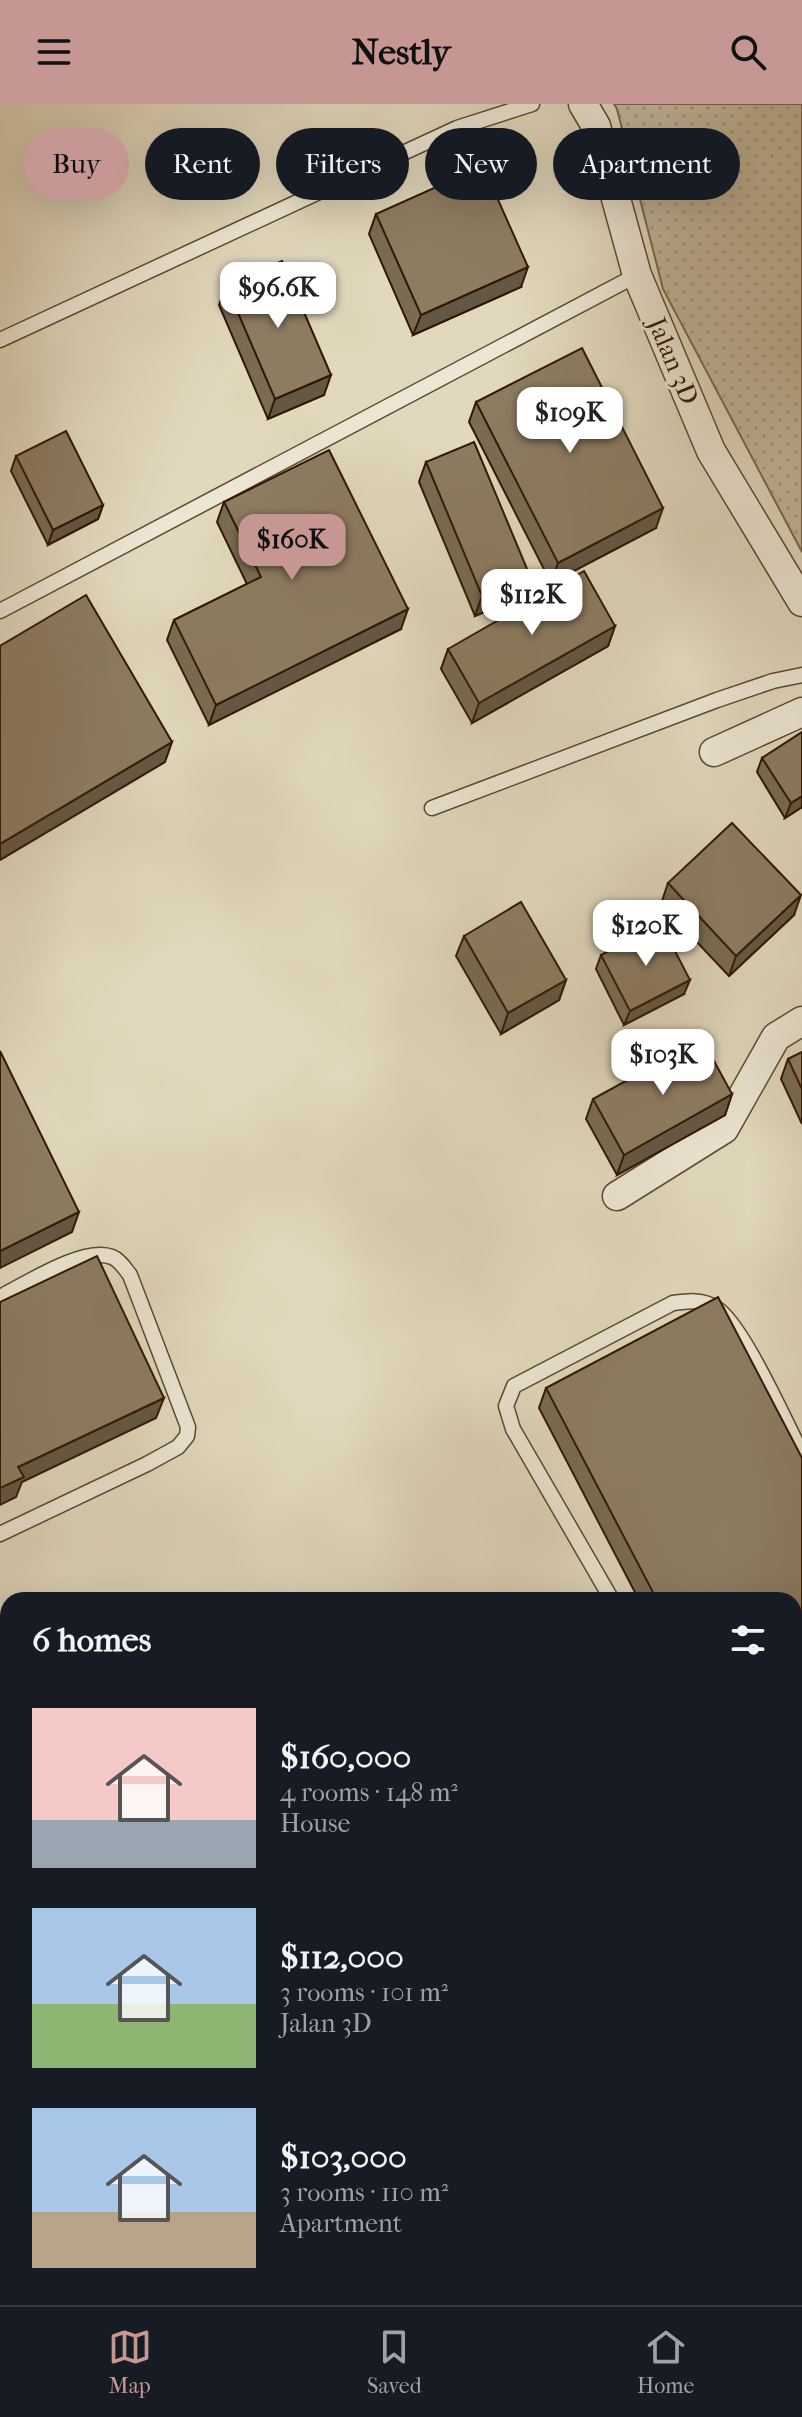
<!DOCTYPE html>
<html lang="en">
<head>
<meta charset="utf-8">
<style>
  body { margin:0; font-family:"IM FELL French Canon",serif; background:#242831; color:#f1f3f6; height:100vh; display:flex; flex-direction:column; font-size:30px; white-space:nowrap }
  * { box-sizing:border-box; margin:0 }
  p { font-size:26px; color:#9ea1a6 }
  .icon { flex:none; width:44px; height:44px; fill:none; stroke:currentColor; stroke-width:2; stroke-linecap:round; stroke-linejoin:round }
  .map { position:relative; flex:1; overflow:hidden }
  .sheet { position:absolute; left:0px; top:1488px; width:802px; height:714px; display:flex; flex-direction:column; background:#171b24; border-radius:24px 24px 0 0; box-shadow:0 8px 32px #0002 }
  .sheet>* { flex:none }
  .top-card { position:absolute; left:24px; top:24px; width:754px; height:72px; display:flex; gap:16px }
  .price { position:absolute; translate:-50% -68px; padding:0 18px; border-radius:16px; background:#fff; color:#222; font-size:26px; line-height:52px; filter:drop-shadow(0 2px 4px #0008) }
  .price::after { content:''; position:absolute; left:50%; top:48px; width:24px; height:18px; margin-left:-12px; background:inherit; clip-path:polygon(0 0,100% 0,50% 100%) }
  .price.on { background:#c59692; color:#111 }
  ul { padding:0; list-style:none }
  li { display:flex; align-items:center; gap:24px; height:200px; padding:0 32px }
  li span { display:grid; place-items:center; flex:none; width:224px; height:160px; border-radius:0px; color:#555 }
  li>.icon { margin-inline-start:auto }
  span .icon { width:96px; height:96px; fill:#fffc; stroke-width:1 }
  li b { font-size:34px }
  h2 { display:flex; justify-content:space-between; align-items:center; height:96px; padding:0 32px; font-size:34px }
  .tag { padding:0 28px; border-radius:36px; background:#171b24; box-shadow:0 8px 32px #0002; font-size:28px; line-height:72px }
  .tag.on { background:#c59692; color:#111 }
  header { display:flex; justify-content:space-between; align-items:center; height:104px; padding:0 32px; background:#c59692; color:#111; font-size:36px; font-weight:800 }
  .menu { display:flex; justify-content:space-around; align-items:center; height:112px; border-top:2px solid #363941; background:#171b24; font-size:22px; color:#9ea1a6 }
  .menu a { display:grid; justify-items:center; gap:4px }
  .menu .on { color:#c59692 }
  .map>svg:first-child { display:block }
  .grass { fill:url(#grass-dots); stroke:#7a684e; stroke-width:2 }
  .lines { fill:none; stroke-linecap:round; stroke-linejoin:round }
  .lane-casing { stroke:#5d492f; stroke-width:17 }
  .street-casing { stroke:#5d492f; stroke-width:31 }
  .lane { stroke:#ece6d4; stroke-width:14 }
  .street { stroke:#ece6d4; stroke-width:28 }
  .wall { fill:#796b54; stroke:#311900; stroke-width:2 }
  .shaded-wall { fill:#635745; stroke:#311900; stroke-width:2 }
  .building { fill:#8d7c62; stroke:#311900; stroke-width:2 }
  .labels { text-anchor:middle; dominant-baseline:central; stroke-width:6; stroke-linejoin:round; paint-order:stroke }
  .street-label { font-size:26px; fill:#311900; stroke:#ece6d4 }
</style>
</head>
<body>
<header><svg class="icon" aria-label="menu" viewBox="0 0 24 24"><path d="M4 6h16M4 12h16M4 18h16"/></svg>Nestly<svg class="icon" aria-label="search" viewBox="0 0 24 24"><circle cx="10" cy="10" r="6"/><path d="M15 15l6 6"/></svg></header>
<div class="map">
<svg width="802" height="2201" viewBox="0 0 802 2201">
  <defs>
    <pattern id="grass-dots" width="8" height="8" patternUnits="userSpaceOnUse" patternTransform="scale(2)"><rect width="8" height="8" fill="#c3b89d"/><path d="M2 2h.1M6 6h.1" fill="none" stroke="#a89e85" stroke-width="1.8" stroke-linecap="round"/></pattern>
  </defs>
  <rect width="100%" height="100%" fill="#e1d8bd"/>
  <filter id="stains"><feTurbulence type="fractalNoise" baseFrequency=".0025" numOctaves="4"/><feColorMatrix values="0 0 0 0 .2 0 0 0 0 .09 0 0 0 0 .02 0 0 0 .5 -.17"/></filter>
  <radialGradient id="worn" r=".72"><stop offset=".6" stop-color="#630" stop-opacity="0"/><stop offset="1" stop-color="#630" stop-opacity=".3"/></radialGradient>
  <path class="grass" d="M614,0H802V448L663,185L617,5Z"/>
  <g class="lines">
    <g class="lane-casing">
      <path id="lane" d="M0,236L457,24L532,0
        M0,507L637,171
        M432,704L717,596L773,577L802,571
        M0,1193C26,1180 84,1142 112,1153C120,1156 125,1165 130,1171L188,1323L187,1332L178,1343L147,1360L0,1430
        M612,1496L513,1325L506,1302L514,1282L673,1199C688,1197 703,1195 716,1204C742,1219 786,1320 802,1350
        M794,1803L802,1816
        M0,1840L8,1855
        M794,2058L802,2053
        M0,2093L8,2110
        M0,2187L7,2201
        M47,2194L51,2201
        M475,2194L479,2201
        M455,2201L459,2194"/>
    </g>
    <g class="street-casing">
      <path id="street" d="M583,0L596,22L637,171L711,347L802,498
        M714,648L802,608
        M617,1092L724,1025L776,933L802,917
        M794,1947L802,1942
        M358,2201L370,2194"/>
    </g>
    <use href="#lane" class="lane"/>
    <use href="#street" class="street"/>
  </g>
  <path class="wall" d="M376,110L521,183L413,231L369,130Z
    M226,181L324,291L268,315L219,201Z
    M476,298L656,424L551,479L469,318Z
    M16,352L103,401L98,415L48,441L11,367Z
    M426,358L523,492L475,512L419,378Z
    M224,398L401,525L209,621L167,536L174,516L247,480L217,418Z
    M615,522L608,542L472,619L441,565L448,545Z
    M762,654L802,703L785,714L757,668Z
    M668,779L794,811L729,872L661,800Z
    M464,832L566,876L559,896L501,930L456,852Z
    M601,851L684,890L624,921L596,865Z
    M802,948V1020L781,975L788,955Z
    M732,990L725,1011L617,1071L586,1015L593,995Z
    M546,1284L802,1354V1763L794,1767V1496H639L539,1304Z
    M0,1552L8,1568V1783L0,1767Z
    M8,1912V2037L0,2021V1916Z
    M90,2194H188L191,2201H94Z
    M678,2194H794L802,2201H682Z"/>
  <path class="shaded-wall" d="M528,163L521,183L413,231L421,211Z
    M331,271L324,291L268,315L275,295Z
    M103,401L98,415L48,441L53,426Z
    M663,404L656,424L551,479L558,459Z
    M530,472L523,492L475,512L482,492Z
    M408,505L401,525L209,621L216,601Z
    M615,522L608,542L472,619L479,599Z
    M172,638L165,658L0,756V740Z
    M802,692V703L785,714L791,699Z
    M801,791L794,811L729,872L736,852Z
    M566,876L559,896L501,930L508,909Z
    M690,876L684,890L624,921L630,907Z
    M732,990L725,1011L617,1071L624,1051Z
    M79,1108L72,1128L0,1164V1147Z
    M164,1294L156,1314L22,1378L16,1393L0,1401V1384L18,1363Z
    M802,1747V1763L794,1767V1751Z"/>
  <path class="building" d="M483,62L528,163L421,211L376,110Z
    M282,157L331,271L275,295L226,181Z
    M582,244L663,404L558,459L476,298Z
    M66,327L103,401L53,426L16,352Z
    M474,338L530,472L482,492L426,358Z
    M329,346L408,505L216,601L174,516L261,473L224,398Z
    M584,467L615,522L479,599L448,545Z
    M86,491L172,638L0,740V542Z
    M802,628V692L791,699L762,654Z
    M732,719L801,791L736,852L668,779Z
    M521,798L566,876L508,909L464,832Z
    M661,820L690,876L630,907L601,851Z
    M702,935L732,990L624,1051L593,995Z
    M0,947L79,1108L0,1147Z
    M802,948V985L788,955Z
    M97,1152L164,1294L18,1363L24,1373L0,1384V1198Z
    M718,1193L802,1354V1747L794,1751V1496H657L546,1284Z
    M0,1552L8,1568V1759L0,1743Z
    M8,1912V2003L0,1987V1916Z
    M802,2078V2201H699L696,2194H794V2081Z
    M108,2194H188L191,2201H111Z"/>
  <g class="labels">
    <g class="street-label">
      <text transform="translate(673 257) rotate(67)">Jalan 3D</text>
    </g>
  </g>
  <rect width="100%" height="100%" filter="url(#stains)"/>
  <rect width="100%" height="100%" fill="url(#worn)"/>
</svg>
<b class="price" style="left:278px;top:226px">$96.6K</b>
<b class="price" style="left:570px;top:351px">$109K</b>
<b class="price on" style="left:292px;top:478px">$160K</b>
<b class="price" style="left:532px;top:533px">$112K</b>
<b class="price" style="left:646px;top:864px">$120K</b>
<b class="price" style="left:663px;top:993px">$103K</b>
<div class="top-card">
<a class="tag on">Buy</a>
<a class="tag">Rent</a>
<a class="tag">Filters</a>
<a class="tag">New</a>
<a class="tag">Apartment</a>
</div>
<section class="sheet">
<h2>6 homes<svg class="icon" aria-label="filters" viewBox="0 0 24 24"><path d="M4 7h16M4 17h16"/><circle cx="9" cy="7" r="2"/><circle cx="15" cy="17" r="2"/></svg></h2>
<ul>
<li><span style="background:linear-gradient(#f6c9c9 70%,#9aa5b1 0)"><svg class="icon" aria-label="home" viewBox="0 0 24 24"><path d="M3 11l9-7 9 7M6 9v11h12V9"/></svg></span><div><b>$160,000</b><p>4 rooms · 148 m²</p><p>House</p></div></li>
<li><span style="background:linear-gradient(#a9c7e8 60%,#8fb573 0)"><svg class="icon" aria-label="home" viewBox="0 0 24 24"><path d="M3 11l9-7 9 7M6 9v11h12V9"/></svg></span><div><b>$112,000</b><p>3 rooms · 101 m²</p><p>Jalan 3D</p></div></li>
<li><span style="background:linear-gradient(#a9c7e8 65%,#b9a48a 0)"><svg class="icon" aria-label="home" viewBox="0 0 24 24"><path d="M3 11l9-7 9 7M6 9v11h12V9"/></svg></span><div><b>$103,000</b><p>3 rooms · 110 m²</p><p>Apartment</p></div></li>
</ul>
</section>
</div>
<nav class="menu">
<a class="on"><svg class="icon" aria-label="map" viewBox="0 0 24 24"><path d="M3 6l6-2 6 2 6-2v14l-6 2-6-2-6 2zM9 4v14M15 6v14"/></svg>Map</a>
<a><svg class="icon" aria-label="saved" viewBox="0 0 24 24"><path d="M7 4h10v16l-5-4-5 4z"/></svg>Saved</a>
<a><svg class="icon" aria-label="home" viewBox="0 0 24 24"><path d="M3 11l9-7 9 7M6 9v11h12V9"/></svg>Home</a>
</nav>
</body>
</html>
